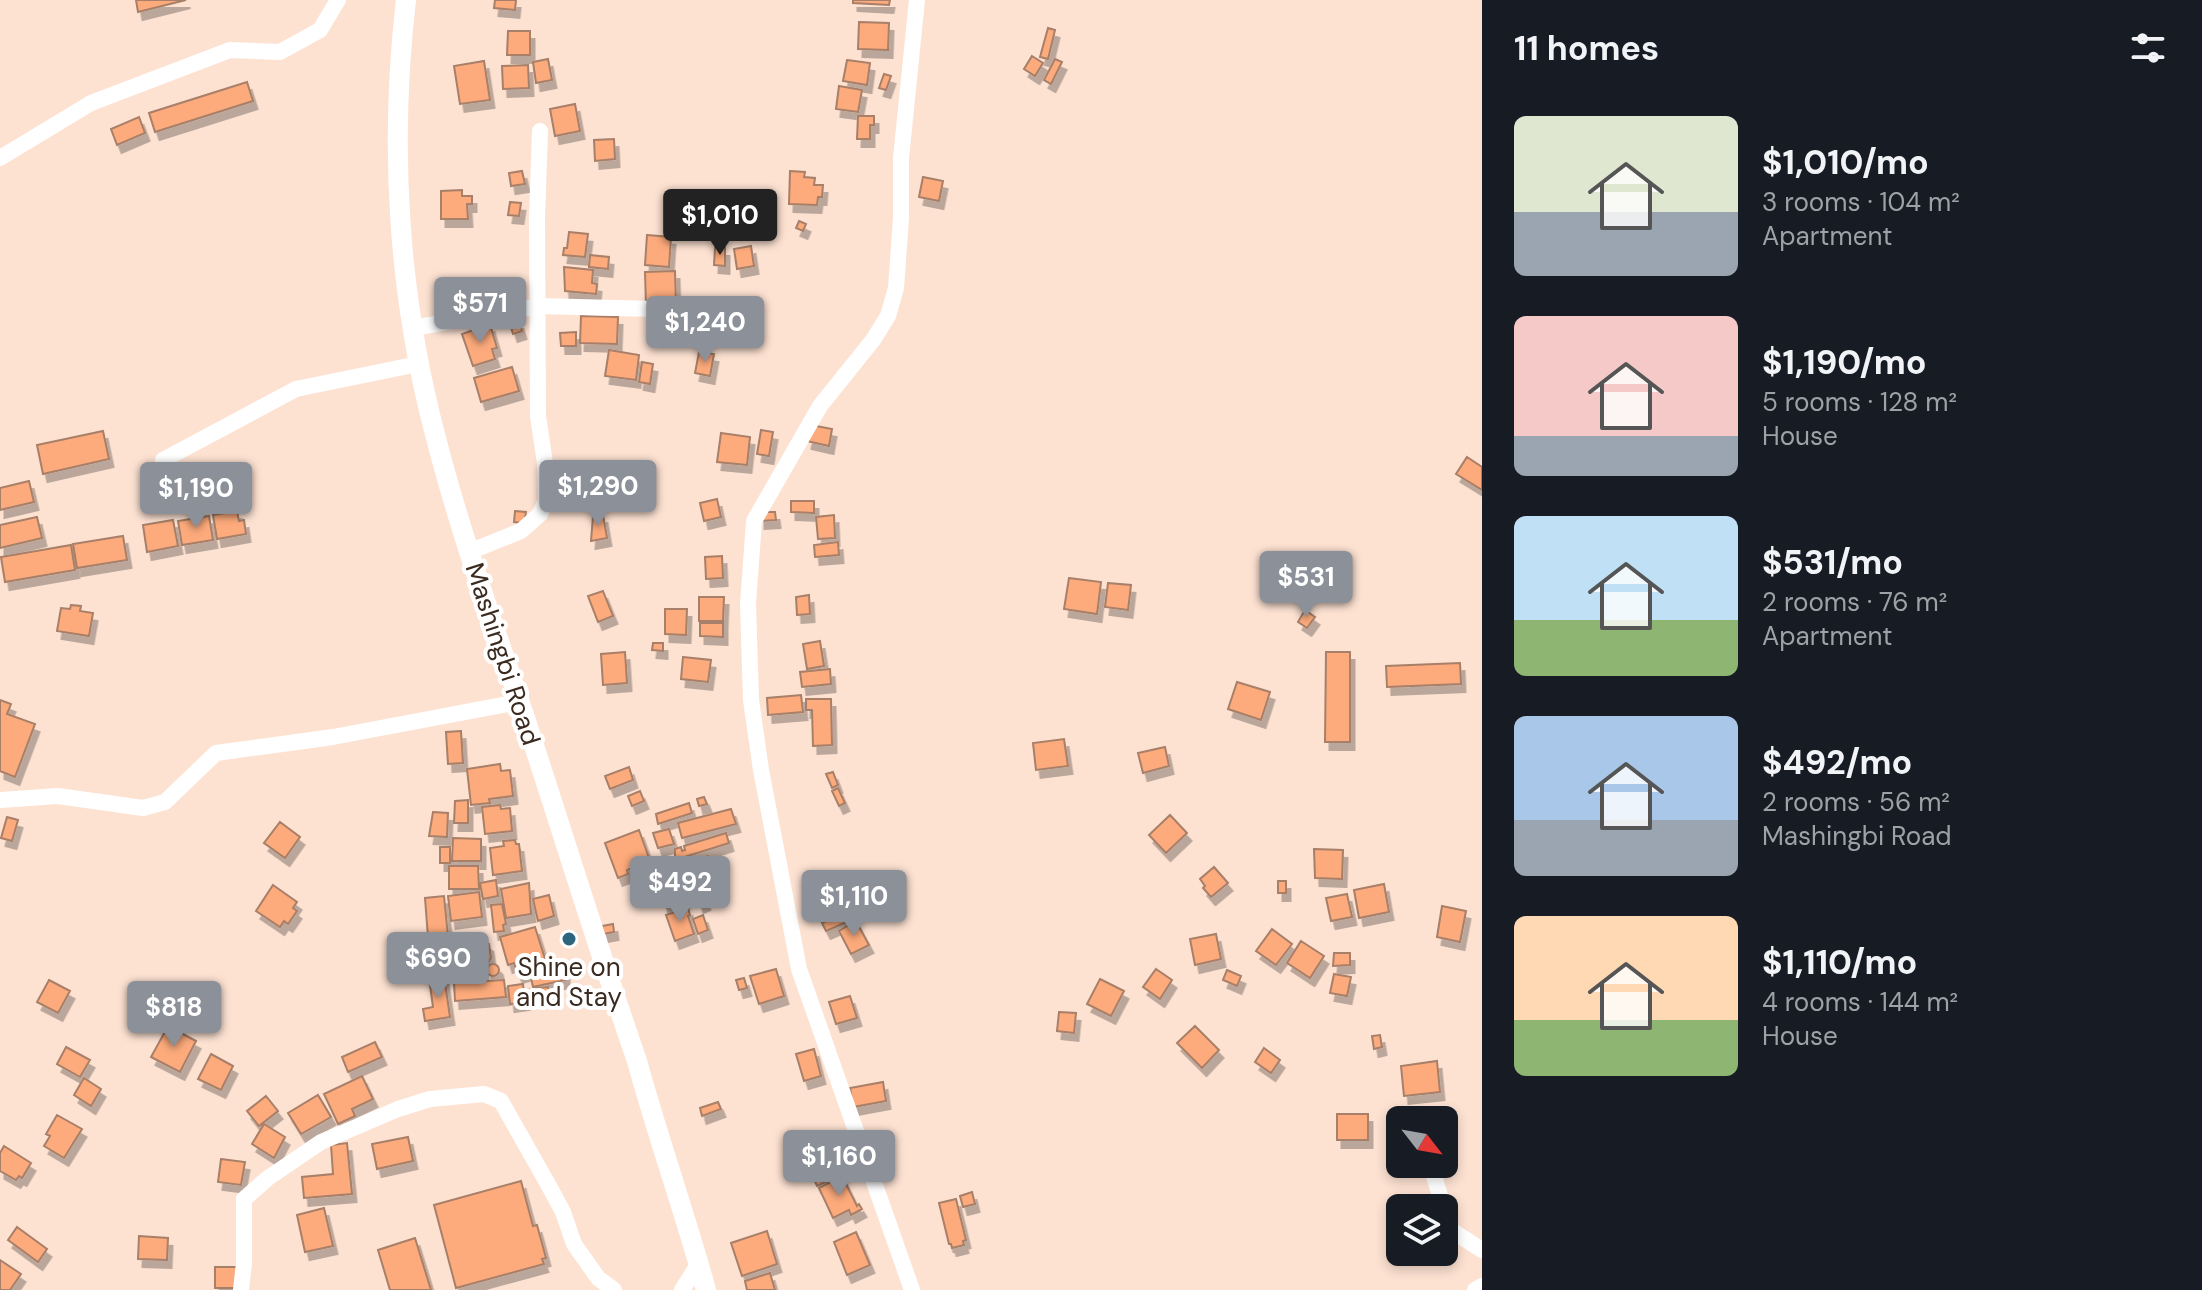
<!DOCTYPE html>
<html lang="en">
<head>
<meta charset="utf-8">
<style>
  body { margin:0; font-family:"DM Sans",sans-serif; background:#242831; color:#f1f3f6; height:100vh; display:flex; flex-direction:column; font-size:30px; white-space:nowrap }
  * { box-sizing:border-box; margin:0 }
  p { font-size:26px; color:#9ea1a6 }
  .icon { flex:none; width:44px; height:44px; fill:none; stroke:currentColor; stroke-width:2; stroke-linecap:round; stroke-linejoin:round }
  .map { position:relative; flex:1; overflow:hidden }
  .details { display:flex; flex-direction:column; background:#171b24; width:720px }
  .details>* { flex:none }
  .needle { width:52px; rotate:121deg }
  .fabs { position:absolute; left:1386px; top:1106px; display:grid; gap:16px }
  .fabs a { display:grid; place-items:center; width:72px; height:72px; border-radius:12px; background:#171b24; box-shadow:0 4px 12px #0003; font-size:40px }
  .price { position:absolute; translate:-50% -68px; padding:0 18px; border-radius:8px; background:#8c9099; color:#fff; font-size:26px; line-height:52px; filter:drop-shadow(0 2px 4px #0008) }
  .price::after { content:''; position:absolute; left:50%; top:48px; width:24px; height:18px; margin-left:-12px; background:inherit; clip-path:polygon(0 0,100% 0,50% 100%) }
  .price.on { background:#222; color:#fff }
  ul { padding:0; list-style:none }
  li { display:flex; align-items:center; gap:24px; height:200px; padding:0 32px }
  li span { display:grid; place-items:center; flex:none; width:224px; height:160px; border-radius:12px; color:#555 }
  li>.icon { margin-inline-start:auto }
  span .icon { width:96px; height:96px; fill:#fffc; stroke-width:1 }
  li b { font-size:34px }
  h2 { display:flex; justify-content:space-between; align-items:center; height:96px; padding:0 32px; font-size:34px }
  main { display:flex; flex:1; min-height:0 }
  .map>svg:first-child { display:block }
  .building { fill:#fdab7b; stroke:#a87f68; stroke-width:2; filter:url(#shadow) }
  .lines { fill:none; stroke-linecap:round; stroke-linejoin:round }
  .minor { stroke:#fff; stroke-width:16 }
  .major { stroke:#fff; stroke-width:20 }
  .poi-dot { fill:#2d657f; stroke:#fff; stroke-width:3 }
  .labels { text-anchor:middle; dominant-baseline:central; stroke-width:8; stroke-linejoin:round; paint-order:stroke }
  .street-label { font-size:26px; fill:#3b2a20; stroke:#fff }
  .poi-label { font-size:26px; fill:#3b2a20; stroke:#fff }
</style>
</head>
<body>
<main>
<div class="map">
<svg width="1482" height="1290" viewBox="0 0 1482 1290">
  <defs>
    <filter id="shadow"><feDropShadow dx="4.5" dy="8" stdDeviation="0" flood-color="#0004"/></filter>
  </defs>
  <rect width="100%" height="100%" fill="#fde2d2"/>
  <path class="building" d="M136,0H186L138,12Z
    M495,0H516L515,10L494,8Z
    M853,0H890L889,5L853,3Z
    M859,22L889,23L888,50L858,49Z
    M1048,28L1055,30L1048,59L1040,57Z
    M508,31H530V55H507Z
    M1032,56L1043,63L1035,76L1024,69Z
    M548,59L552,80L536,83L533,62Z
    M1055,59L1062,62L1051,84L1044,80Z
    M847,60L870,63L867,85L843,81Z
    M484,61L490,100L460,104L454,66Z
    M528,65L529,88L503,89L502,66Z
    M884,74L891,76L886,90L879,88Z
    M247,82L253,101L155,132L149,113Z
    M839,86L862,90L858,112L836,109Z
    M575,104L580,131L555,136L550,109Z
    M858,116H874V125H870V139H857Z
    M139,117L145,133L117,145L111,129Z
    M614,139L615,159L595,161L594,140Z
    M522,171L525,184L511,186L509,173Z
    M790,171L805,172L804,177L815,178L814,185H823L822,197H818L817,205L789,204Z
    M923,177L943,181L939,201L919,197Z
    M462,190V196H472V204H467L468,219H441V191Z
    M510,202L521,203L519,216L508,215Z
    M799,221L806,224L803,231L796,228Z
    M569,232L588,234L585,257L563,255L564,248H567Z
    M647,235L671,237L669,267L645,265Z
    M751,246L754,266L737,269L734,249Z
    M715,248H725V266L714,265Z
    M590,255L609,257L608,269L589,267Z
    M564,267L593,270L592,283L597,284L596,294L565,291Z
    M675,271L676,306L646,307L645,272Z
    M581,316L618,317L617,344L580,343Z
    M519,321L522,331L513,334L510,324Z
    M490,324L497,348L492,349L495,359L473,366L462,334Z
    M576,332V346H561L560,333Z
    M609,350L639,355L636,380L605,376Z
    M699,352L714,354L710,376L695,373Z
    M642,362L653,364L650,384L639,382Z
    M512,367L519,391L481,402L474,378Z
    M811,425L832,429L829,446L807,441Z
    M761,430L773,432L769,456L757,454Z
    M103,431L109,459L43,474L37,445Z
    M721,433L750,437L747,465L717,462Z
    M1467,457L1482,467V490L1456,474Z
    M29,481L34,502L0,510V488Z
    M717,499L721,517L704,521L700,503Z
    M791,501H814V513L791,512Z
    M237,511L239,521L244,520L246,534L217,539L213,515Z
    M515,511L526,512L524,523L514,522Z
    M760,512H775L776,520L760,521Z
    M603,515L607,538L591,541L593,516Z
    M834,515L835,538L818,539L816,517Z
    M209,516L213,540L182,545L178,521Z
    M37,517L42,538L0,548V525Z
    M173,520L178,546L147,552L143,525Z
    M123,536L127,560L77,568L73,544Z
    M838,542L839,555L815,557L814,545Z
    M71,545L75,570L5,582L1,557Z
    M722,556L723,578L706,579L705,557Z
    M1069,578L1101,582L1097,614L1064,609Z
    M1108,583L1131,585L1128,610L1105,607Z
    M603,591L613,616L598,622L588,596Z
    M809,595L810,614L797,615L796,597Z
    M699,597H724L723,621H699Z
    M71,605L81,606L80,611L93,613L89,636L57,631L61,608L70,609Z
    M665,609H687L686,635L665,634Z
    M1305,610L1315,617L1307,628L1298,622Z
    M700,623H723V637L700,636Z
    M820,641L824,666L807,669L803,644Z
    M653,643H663V651L652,650Z
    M625,652L627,683L603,685L601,654Z
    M1326,652H1350V742H1325Z
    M683,657L711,660L708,682L681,679Z
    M1460,663L1461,684L1387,687L1386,666Z
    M830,669L831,684L802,687L800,672Z
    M1237,682L1270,692L1261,720L1228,709Z
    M801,695L803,712L768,715L767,698Z
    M806,699H831L832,745L813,746L812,710H806Z
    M0,700L11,704L7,714L35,724L15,777L0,771Z
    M461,731L463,763L448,764L446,732Z
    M1064,739L1068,766L1036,770L1033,743Z
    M1165,747L1169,766L1143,773L1138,753Z
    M500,764L501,771L510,770L513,796L489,799L490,803L471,805L467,769Z
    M629,767L633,780L610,789L605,776Z
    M833,772L838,785L832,788L826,774Z
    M838,788L845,803L839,806L832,791Z
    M640,791L644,801L632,806L628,796Z
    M704,797L707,804L699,806L697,799Z
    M468,800V823H454L455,801Z
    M689,803L692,813L658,824L656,814Z
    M500,805L501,809L510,808L512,831L485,834L482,807Z
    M731,809L736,824L682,838L678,823Z
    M433,812L448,813L447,837L429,836Z
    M1170,815L1187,833L1166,853L1149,835Z
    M7,817L18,820L12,841L1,838Z
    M280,822L300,837L285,858L264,843Z
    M669,829L674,844L658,848L653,833Z
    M639,830L650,861L627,870L628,874L618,878L605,843Z
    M726,833L729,843L675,860V849L681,847L682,851L685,850L684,846Z
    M453,838L481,839V861H452Z
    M515,840L516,844H519L522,871L493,875L490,848L504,846L503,841Z
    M440,847H450V863H440Z
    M1314,849L1343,850L1342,879L1315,878Z
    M708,856L712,867L692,873L689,862Z
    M449,866H478L479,889H449Z
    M1214,867L1228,883L1211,897L1203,888L1205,886L1200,879Z
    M679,879L685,900L664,906L659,885Z
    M496,880L498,896L483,899L480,883Z
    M1278,881H1286V893H1278Z
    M529,883L531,914L506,918L501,889Z
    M1384,884L1389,912L1359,918L1354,890Z
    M273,885L297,902L293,908L297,911L288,924L284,921L280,927L256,911Z
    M479,892L482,917L451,921L448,896Z
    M703,894L706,902L699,905L697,897Z
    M1347,894L1352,917L1331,921L1326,898Z
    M549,895L554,916L538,921L533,899Z
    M444,896L448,937H444L446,963L430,964L425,898Z
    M502,904L506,924L503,925L504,931L494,932L491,905Z
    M1442,906L1466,911L1460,942L1437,937Z
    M688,908L690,915L688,916L694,934L675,941L666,915Z
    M844,913L847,922L826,931L822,923Z
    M703,915L708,930L698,934L693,919Z
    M856,921L869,945L851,954L839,931Z
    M613,924L614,932L603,934L602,926Z
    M535,927L546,962L538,965L539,969L518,975L514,963L508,965L500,937Z
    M1272,929L1292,944L1276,965L1256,951Z
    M1216,934L1221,959L1195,965L1190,939Z
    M478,936L489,944L491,958L483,969L485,978L471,980L470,971L459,963L457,950L465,939Z
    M1301,941L1324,956L1310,978L1287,963Z
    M1334,953H1350V965L1333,966Z
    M561,961L562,965L565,964V980L533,987L530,974L541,971L539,965Z
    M487 970a6 6 0 1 1 12 0a6 6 0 1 1-12 0Z
    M776,969L784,996L759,1004L750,976Z
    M1156,969L1172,980L1160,999L1143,987Z
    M1227,970L1241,976L1237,986L1223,980Z
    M1334,974L1351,977L1347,996L1330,993Z
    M444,976L450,1017L425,1021L423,1009L433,1007L429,978Z
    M744,978L747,988L739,990L736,980Z
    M1100,979L1124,991L1111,1016L1087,1004Z
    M49,980L70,991L58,1013L37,1002Z
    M504,980L506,997L455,1001L454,983Z
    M523,984L525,1002L510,1004L508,986Z
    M548,987L549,996L531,997L530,989Z
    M850,996L857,1018L836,1024L829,1002Z
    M1059,1012L1076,1013L1074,1033L1057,1031Z
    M168,1026L196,1041L180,1072L151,1057Z
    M1195,1026L1219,1050L1202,1068L1177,1043Z
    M1380,1035L1382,1047L1374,1049L1372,1036Z
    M375,1042L382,1057L348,1072L342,1057Z
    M66,1047L90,1060L80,1077L57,1064Z
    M1264,1048L1280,1060L1271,1073L1255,1062Z
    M814,1049L821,1076L804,1081L796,1054Z
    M211,1054L233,1066L221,1090L198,1079Z
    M1437,1061L1440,1092L1404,1096L1401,1066Z
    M362,1076L373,1099L352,1109L355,1116L338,1124L324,1094Z
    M84,1078L101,1089L91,1106L74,1095Z
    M883,1082L886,1101L853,1107L850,1088Z
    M318,1095L331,1117L301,1134L288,1113Z
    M266,1096L278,1111L259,1126L247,1111Z
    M718,1102L721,1109L702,1116L700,1108Z
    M1337,1114H1368V1140H1337Z
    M57,1115L82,1129L64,1158L44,1146L50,1136L46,1134Z
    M264,1124L285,1137L274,1158L252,1144Z
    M408,1137L413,1161L377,1169L372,1144Z
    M347,1143L352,1194L304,1198L302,1177L333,1174L331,1145Z
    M4,1146L31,1163L22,1178L19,1176L16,1180L0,1171V1153Z
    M831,1152L842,1174L817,1186L807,1163Z
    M221,1159L245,1162L241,1185L218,1182Z
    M842,1176L857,1206L859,1204L862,1209L851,1215L849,1210L833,1218L819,1188Z
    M521,1181L533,1226L537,1225L546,1258L542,1259L544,1264L456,1288L434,1205Z
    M972,1192L975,1204L963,1207L960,1196Z
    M956,1199L966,1240L963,1241L964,1245L952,1248L951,1244H949L939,1203Z
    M1434,1203L1435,1208H1403Z
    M324,1208L333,1246L305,1252L297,1215Z
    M17,1227L47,1249L38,1262L8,1240Z
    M767,1231L777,1264L742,1276L731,1243Z
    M856,1232L870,1265L847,1275L834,1242Z
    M139,1236L168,1238L167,1260L138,1259Z
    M415,1238L431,1290H390L378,1250Z
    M0,1260L21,1274L10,1290H0Z
    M215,1267H237V1288H215Z
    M770,1273L775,1290H747L745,1281Z"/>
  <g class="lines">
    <path class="minor" d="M0,158L91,103L230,50L280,52L320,30L338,0
      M413,328L538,306L655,309
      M163,460L296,389L418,364
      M469,552L521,531L540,514L546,500L545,463L538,416L537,218L540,131
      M0,800L58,796L143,808L165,802L216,753L333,737L519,702
      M1430,1164L1444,1208
      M1444,1209L1451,1230L1482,1250
      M241,1290L244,1263V1199L268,1178L321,1142L398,1109L430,1099L484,1094L501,1101L549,1186L563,1212L574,1244L598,1278L614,1290
      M682,1290L699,1263
      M912,1290L799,969L761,770L751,700L748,604L754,521L820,406L873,340L888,316L896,288L901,218V158L917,0
      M1475,1290L1482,1286"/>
    <path class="major" d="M406,0C389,146 398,296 436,438C460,532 493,623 524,715C562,830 597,946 637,1061C658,1138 685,1213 706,1290"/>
  </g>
  <circle class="poi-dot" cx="569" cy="939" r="8"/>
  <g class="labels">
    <g class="street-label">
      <text transform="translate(503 654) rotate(72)">Mashingbi Road</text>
    </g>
    <g class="poi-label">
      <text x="569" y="967">Shine on<tspan x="569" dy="30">and Stay</tspan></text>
    </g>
  </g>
</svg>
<div class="fabs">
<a><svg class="needle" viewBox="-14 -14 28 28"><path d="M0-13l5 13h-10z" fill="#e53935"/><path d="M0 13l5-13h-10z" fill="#9ea1a6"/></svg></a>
<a><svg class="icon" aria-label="layers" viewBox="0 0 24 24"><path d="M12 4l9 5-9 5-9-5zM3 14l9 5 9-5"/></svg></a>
</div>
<b class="price on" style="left:720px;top:257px">$1,010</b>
<b class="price" style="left:480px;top:345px">$571</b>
<b class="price" style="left:705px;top:364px">$1,240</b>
<b class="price" style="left:598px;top:528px">$1,290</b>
<b class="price" style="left:196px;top:530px">$1,190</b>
<b class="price" style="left:1306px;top:619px">$531</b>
<b class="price" style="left:680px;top:924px">$492</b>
<b class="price" style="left:854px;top:938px">$1,110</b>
<b class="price" style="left:438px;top:1000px">$690</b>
<b class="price" style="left:174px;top:1049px">$818</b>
<b class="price" style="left:839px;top:1198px">$1,160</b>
</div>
<section class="details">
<h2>11 homes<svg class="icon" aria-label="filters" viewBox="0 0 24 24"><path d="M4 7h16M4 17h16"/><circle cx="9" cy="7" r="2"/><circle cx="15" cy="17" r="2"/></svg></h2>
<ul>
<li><span style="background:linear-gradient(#dfe7d0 60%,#9aa5b1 0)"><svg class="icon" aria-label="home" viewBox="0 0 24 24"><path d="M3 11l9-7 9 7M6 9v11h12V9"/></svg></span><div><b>$1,010/mo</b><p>3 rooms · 104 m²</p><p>Apartment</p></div></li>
<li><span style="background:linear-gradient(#f6c9c9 75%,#9aa5b1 0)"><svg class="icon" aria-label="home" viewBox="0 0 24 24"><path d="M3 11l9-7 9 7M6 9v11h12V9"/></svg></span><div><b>$1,190/mo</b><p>5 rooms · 128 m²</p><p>House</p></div></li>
<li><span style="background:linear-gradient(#bfe0f5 65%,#8fb573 0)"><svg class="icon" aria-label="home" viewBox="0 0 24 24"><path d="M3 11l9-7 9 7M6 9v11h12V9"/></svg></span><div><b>$531/mo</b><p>2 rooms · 76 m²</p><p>Apartment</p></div></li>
<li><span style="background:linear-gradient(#a9c7e8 65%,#9aa5b1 0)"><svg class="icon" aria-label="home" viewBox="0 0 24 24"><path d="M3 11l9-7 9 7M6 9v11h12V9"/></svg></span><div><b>$492/mo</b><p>2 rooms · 56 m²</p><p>Mashingbi Road</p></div></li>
<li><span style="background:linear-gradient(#ffd9b3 65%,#8fb573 0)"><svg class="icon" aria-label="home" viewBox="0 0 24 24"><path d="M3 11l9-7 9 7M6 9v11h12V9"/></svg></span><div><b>$1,110/mo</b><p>4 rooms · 144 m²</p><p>House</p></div></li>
</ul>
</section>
</main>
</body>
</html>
